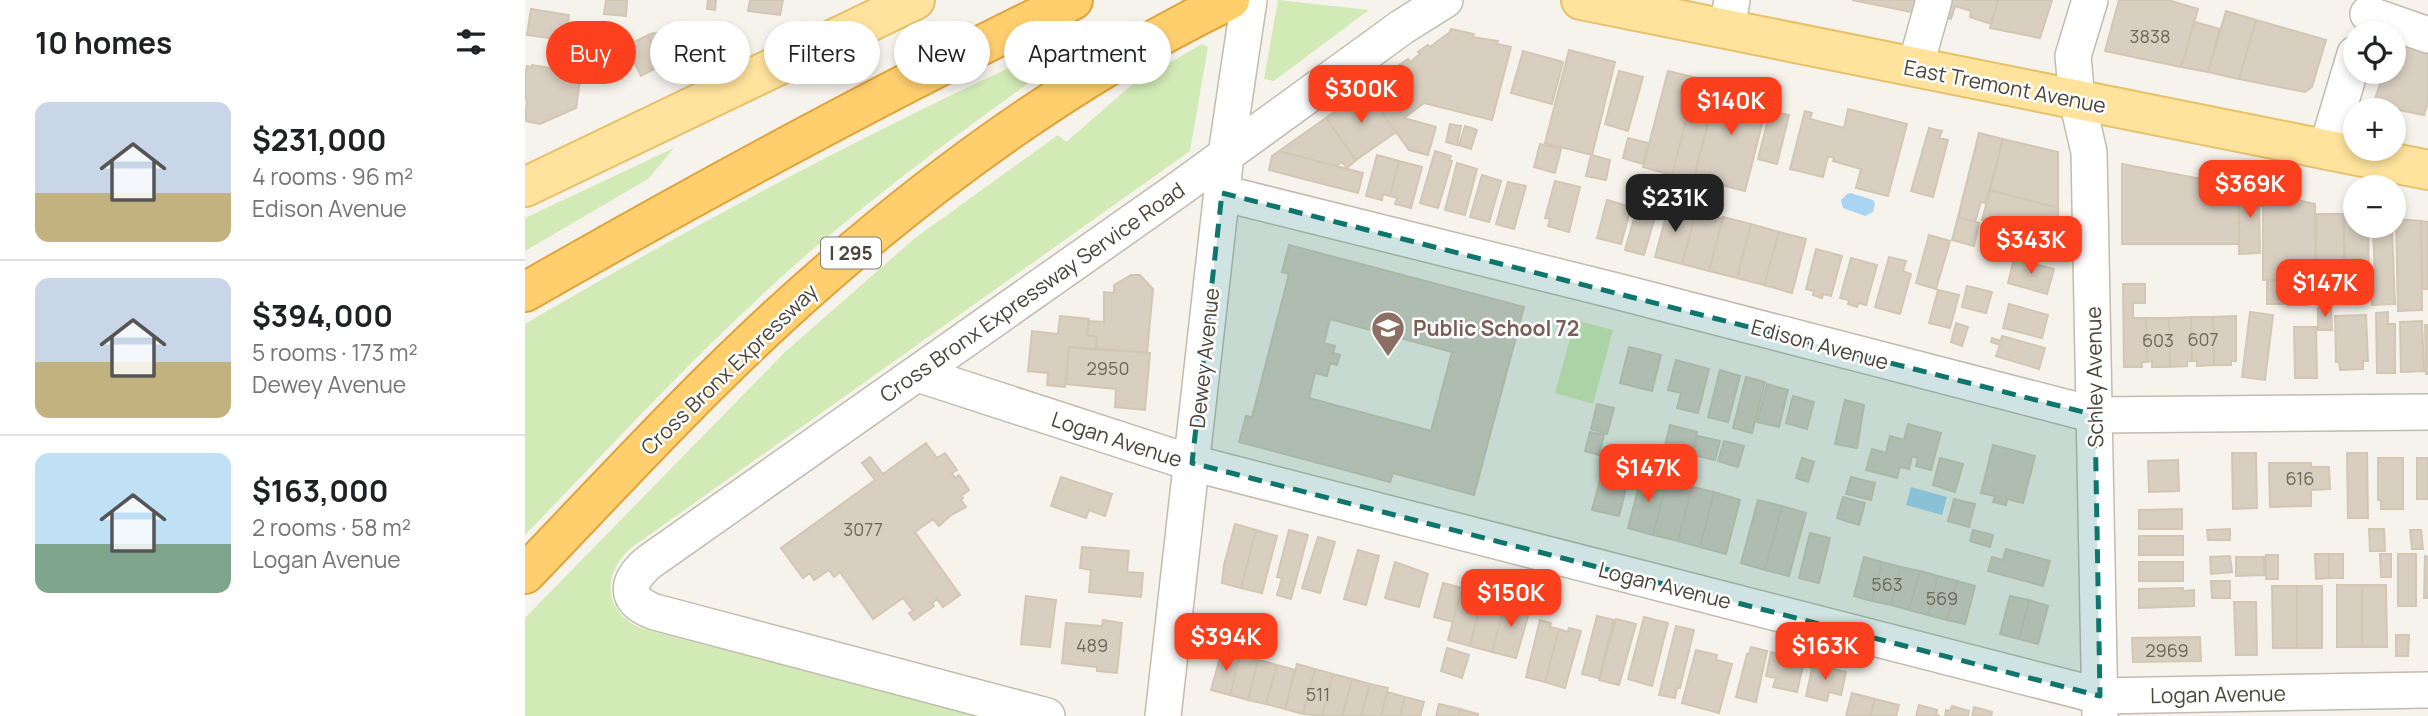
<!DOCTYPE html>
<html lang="en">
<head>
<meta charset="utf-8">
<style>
  body { margin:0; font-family:Manrope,sans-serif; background:#f6f6f6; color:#202124; height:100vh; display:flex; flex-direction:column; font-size:26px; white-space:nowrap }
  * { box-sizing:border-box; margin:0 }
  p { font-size:23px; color:#757577 }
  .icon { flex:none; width:38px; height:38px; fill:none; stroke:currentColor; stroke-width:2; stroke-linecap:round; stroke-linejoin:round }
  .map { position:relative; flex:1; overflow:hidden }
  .side { display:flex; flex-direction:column; background:#fff; width:525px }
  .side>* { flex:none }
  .hud { position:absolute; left:21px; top:21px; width:665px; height:63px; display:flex; gap:14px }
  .controls { position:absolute; left:1818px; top:21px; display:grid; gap:14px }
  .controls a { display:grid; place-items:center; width:63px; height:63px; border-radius:50%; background:#fff; box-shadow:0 4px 10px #0003; font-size:35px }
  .price { position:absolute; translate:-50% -60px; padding:0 16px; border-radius:14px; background:#fc3f1d; color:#fff; font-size:23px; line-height:46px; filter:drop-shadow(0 2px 4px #0008) }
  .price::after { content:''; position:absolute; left:50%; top:42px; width:21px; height:16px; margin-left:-10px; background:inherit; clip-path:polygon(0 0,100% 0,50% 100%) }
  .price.current { background:#222; color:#fff }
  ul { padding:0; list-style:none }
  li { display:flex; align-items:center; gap:21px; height:175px; padding:0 35px }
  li+li { border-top:2px solid #e0e0e0 }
  li span { display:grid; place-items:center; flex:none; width:196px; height:140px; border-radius:14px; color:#555 }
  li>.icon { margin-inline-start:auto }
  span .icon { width:84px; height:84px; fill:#fffc; stroke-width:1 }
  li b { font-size:30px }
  h2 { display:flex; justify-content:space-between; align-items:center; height:84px; padding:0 35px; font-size:30px }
  .tag { padding:0 24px; border-radius:32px; background:#fff; box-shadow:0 4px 10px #0003; font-size:24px; line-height:63px }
  .tag.current { background:#fc3f1d; color:#fff }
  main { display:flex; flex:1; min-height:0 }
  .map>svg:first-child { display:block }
  .green { fill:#d2eab5 }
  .water { fill:#a9d4f2 }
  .building { fill:#d8cfc1; stroke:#d3c7b4; stroke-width:2; fill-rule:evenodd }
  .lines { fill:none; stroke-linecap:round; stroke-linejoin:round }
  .minor-casing { stroke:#c2bbae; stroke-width:38 }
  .major-casing { stroke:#e6c16a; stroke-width:42 }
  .highway-casing { stroke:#e0a43c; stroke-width:42 }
  .minor { stroke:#fff; stroke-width:35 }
  .major { stroke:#ffe39c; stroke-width:38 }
  .highway { stroke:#ffcf6e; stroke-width:38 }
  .marked { fill:#0f766e; fill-opacity:0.2; stroke:#0f766e; stroke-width:5; stroke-dasharray:14 9; stroke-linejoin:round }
  .labels { text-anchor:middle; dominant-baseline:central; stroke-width:5; stroke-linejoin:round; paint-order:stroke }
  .number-label { font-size:18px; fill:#6e675b }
  .shield { fill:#fff; stroke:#817c74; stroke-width:2 }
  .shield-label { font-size:19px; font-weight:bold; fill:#4b4439 }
  .street-label { font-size:21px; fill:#4b4439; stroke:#fff }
  .education-label { font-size:21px; font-weight:bold; fill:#785e54; stroke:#fff; text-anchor:start }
</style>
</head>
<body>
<main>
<section class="side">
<h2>10 homes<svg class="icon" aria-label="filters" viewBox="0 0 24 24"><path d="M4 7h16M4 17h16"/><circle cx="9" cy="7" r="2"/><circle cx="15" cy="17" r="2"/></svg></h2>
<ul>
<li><span style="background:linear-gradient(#c9d6e8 65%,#c2b280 0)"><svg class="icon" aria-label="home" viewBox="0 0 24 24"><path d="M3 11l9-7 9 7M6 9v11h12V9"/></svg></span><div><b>$231,000</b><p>4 rooms · 96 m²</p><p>Edison Avenue</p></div></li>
<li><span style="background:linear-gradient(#c9d6e8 60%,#c2b280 0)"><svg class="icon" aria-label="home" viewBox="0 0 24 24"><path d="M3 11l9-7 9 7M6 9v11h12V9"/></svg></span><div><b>$394,000</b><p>5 rooms · 173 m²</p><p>Dewey Avenue</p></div></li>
<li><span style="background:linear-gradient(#bfe0f5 65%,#7fa58c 0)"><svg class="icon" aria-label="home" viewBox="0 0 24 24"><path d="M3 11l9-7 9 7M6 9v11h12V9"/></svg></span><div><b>$163,000</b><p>2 rooms · 58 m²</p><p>Logan Avenue</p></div></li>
</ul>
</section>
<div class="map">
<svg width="1903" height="716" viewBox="0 0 1903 716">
  <rect width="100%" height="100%" fill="#f6f3ec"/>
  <path class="green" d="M753,0L844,10L749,81L739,79Z
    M677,44L683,47L665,151L106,548C77,573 78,611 115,628L459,716H0V618L260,352L390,238L533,135L541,142L608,84Z
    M507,57L515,75C428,137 343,200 263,271C171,354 86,446 0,535V324C165,227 334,137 507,57Z
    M149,148L123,179L0,251V218Z
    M1050,320L1088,330L1068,404L1030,393Z"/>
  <path class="water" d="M1326,193L1348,200L1350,204L1348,212L1340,216L1318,208L1316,200L1322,194Z
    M1386,487L1422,497L1417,515L1381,505Z"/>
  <path class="building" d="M81,0H102L101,16L79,14Z
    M183,0H191L190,10L182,9Z
    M225,0H258L255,15L223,11Z
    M1327,0H1395L1392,13Z
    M1418,0H1473L1466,24L1445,17L1446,11L1430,6L1426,19L1414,15Z
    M1473,0H1527L1515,38L1465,28Z
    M1594,0H1643L1673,9L1656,67L1580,51Z
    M6,9L44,15L42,29L53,31L49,60L28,57L31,39L2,35Z
    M1701,11L1731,20L1714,79L1683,72Z
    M1731,20L1801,40L1787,87L1780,92L1714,79Z
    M1670,22L1695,29L1683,72L1656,67Z
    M926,29L949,34L948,37L973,41L972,44L986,47L967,120L899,103L879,118L911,127L903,155L884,150L842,92L854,84L852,81L863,74L864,76L874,69L873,66L883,59L885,62L895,54L893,52L903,45L905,47L925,32Z
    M128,33L155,36L163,52L137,65L123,35Z
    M123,35L137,65L116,76L101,46Z
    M1869,38L1903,48V102L1899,115L1848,105L1859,72H1869Z
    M1044,50L1090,62L1067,155L1020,143Z
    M998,51L1038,62L1027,104L986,93Z
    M7,65L56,73L51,108L15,124L0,121L2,100L0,99V75L2,66L7,67Z
    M1094,71L1118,77L1103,131L1080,124Z
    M1143,71L1172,78L1147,175L1118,167Z
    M1172,78L1193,84L1168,180L1147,175Z
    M1193,84L1244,97L1220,191L1169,178Z
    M841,89L871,132L831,160L801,118Z
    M1323,109L1382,124L1363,196L1331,188L1336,169L1308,161L1309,158L1303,156L1298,177L1265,169L1280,111L1287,113L1285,119L1319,128Z
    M1245,111L1264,115L1252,164L1233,159Z
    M801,118L831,160L822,168L817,162L811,166L754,151Z
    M925,124L936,126L932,145L921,142Z
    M940,126L952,130L946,149L934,145Z
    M1404,128L1417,131L1414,138L1423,140L1408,197L1386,191Z
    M1454,133L1478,139L1461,203L1456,202L1450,222L1433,217Z
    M1103,138L1123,143L1118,164L1098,158Z
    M1478,139L1533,152V208L1465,190Z
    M1015,144L1036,149L1030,173L1009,167Z
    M754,151L838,173L833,193L744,170L747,156Z
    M910,151L926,156L924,160L927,161L913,208L895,203Z
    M852,155L874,161L865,196L858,194L857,200L841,196Z
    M1066,155L1085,160L1081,180L1061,176Z
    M874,161L897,167L886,208L870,204L872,198L865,196Z
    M932,163L952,169L940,215L920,210Z
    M1597,164L1714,186V244H1597Z
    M957,175L976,181L964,222L945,217Z
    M1030,181L1055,187L1044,232L1023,226L1025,219L1020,218Z
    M983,182L1001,186L989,229L971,224Z
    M1714,186L1738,192V206H1734L1735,253L1714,254Z
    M1465,190L1533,208L1534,239L1457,220Z
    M1738,192L1790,204L1791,279L1738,280Z
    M1082,200L1106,207L1096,244L1072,238Z
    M1114,201L1126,205L1125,208L1132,210L1119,255L1100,250Z
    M1144,205L1171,212L1157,264L1130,257Z
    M1171,212L1198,219L1184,271L1157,264Z
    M1791,214H1819V272H1791Z
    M1819,214H1830V226H1843L1844,281H1820Z
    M1198,217L1226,224L1212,278L1184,271Z
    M1433,217L1454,223L1449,246L1427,240Z
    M1871,219L1896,221L1897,310L1873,311Z
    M1896,221L1903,222V289H1897Z
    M1226,224L1254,232L1239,285L1212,278Z
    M1483,228L1531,240L1526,260L1481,248Z
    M1867,230L1870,304L1847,305L1845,274H1850L1848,231Z
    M1254,232L1281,239L1267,293L1239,285Z
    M1404,235L1425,241L1411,289L1391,283Z
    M764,245L999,307L949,495L868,473L865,482L714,442L721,416L727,417L764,274L757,272ZM805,319L927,352L906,431L784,398L790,373L802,376L805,363L812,365L815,355L808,353L810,346L799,343Z
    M1291,249L1317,256L1306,296L1298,294L1297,298L1288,295L1289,291L1281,289Z
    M1364,257L1381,261L1378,271L1386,274L1375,314L1350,307Z
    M1326,258L1352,265L1341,305L1333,303L1332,307L1323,304L1324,300L1315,298Z
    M1489,259L1529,269L1522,294L1483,283Z
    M606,275H615L628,289L622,353L571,348L572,337L562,335L564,321L579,322V292L589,293V285Z
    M1742,281H1762V304H1742Z
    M1598,284H1620V303H1608V318H1621L1622,362H1617V367H1599Z
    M1763,284H1783V305H1763Z
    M1442,286L1467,292L1461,313L1437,307Z
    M1413,290L1434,295L1425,328L1404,323Z
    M1484,304L1523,315L1517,338L1478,328Z
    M1793,308H1806L1807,330H1793Z
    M1725,312L1748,315L1740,380L1717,377Z
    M1863,312V324H1870V373H1852L1851,313Z
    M1841,315L1843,361H1838V369L1815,370L1814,362H1811L1810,316Z
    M535,316L564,319L562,335L572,337L571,350L544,347L540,387L522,385L523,373L503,371L507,331L533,334Z
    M1711,316V361H1706V365H1689L1688,317Z
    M1666,317L1667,361H1662V366L1645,367L1644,318Z
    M1666,317H1688L1689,365L1672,366V361H1667Z
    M1621,318H1644L1645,367H1627V361L1622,362Z
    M1897,321L1899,371L1876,372L1875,322Z
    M1431,323L1443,327L1437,346L1426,342Z
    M1900,325H1903V374H1901Z
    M1769,327H1791L1792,378H1770Z
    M1477,336L1520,348L1514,369L1471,356L1475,345L1466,342L1467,338L1476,341Z
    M544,347L625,353L620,410L590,407L591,389L541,384Z
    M1104,347L1136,355L1127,391L1095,383Z
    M1151,360L1184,369L1173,413L1152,408L1156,393L1143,390Z
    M1195,370L1215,376L1203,422L1183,417Z
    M1221,377L1240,382L1227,433L1208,428Z
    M1242,384L1263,390L1254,427L1232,422Z
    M1268,396L1289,402L1282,429L1261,423Z
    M1320,400L1339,405L1332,448L1310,444Z
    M1072,404L1089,408L1082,434L1066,429Z
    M1383,424L1416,433L1406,470L1391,466L1393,458L1387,456L1384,469L1375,467L1372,478L1341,470L1347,449L1361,453L1365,436L1379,440Z
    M1145,425L1172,432L1167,452L1140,445Z
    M1065,432L1079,435L1074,455L1060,451Z
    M1173,436L1195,441L1190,460L1168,455Z
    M1199,441L1219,446L1213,467L1193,461Z
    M401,443L412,458L420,453L432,470L427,473L430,478L434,475L444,490L436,496L438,498L436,500L441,507L426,515L414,526L408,519L390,532L435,595L418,607L412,599L407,603L409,606L389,620L384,613L388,611L378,598L348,619L315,572L309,577L304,570L289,580L285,573L278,578L256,548L350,480L337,463L345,457L358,474Z
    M1468,445L1510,456L1498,503L1482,499L1481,505L1468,502L1470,496L1456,493Z
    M1707,453H1731L1732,508L1708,509Z
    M1822,453H1842L1843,518H1823Z
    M1277,458L1289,462L1283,482L1271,478Z
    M1415,458L1438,464L1430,492L1408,485Z
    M1853,458H1878V509H1856V500H1853Z
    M1892,458H1903V499H1892Z
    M1653,460L1654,491L1624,492L1623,461Z
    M1744,463H1786V467H1804L1805,489L1786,490V506L1745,507Z
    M1077,473L1103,480L1094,516L1067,510Z
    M1117,474L1142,480L1128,535L1103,528Z
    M536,477L587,494L580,516L564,510L561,518L526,506Z
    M1326,477L1350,483L1346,500L1321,494Z
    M1142,480L1167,487L1153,541L1128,535Z
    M1167,487L1189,492L1175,547L1153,541Z
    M1189,492L1215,500L1201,554L1175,547Z
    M1318,497L1340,503L1334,525L1312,518Z
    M1429,499L1450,504L1444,527L1423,521Z
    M1233,500L1257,506L1240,570L1216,563Z
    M1257,506L1281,513L1264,576L1240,570Z
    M1657,509V529H1614V510Z
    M710,524L731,530L716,588L697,583L699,565Z
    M1705,529V540H1683L1682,530Z
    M1844,529H1859L1860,551H1845Z
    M731,530L752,536L737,593L716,588Z
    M764,530L783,535L766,599L752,595L757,578L752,577Z
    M1448,530L1468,535L1465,547L1445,541Z
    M1885,530H1896L1898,549H1887Z
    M1285,533L1305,538L1294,583L1274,578Z
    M1614,536H1658V555H1614Z
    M793,537L810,542L795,593L777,588Z
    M557,547L604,551L602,572L618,573L616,597L564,592L566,570L555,568Z
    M1481,549L1525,561L1518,586L1463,571L1467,557L1478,560Z
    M833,550L854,556L841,605L819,599Z
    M1790,554H1804V578L1791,579Z
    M1804,554H1818V578H1804Z
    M1855,554H1866V577H1856Z
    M1873,554H1891V606H1873Z
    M1741,555H1753V579H1741Z
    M1705,556L1707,572L1686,574L1685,557Z
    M1900,556L1903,557V598H1899Z
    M1339,557L1357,562L1347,601L1329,596Z
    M1711,557H1739V575L1711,576Z
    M870,562L903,574L894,607L860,598Z
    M1357,562L1376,567L1366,605L1347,601Z
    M1614,562H1658V581H1614Z
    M1376,567L1395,571L1384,610L1366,605Z
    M1395,571L1413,576L1403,615L1384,610Z
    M1413,576L1432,581L1422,620L1403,615Z
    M1432,581L1450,586L1440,624L1422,620Z
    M1686,581H1705V598H1687Z
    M918,583L937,588L928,622L909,617Z
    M1812,585H1837V647H1812Z
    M1837,585H1861L1862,647H1837Z
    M1747,586H1772V648H1748Z
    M1772,586H1797V648H1772Z
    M937,588L958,594L945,646L923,640Z
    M1658,588V591L1669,590V606L1614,608V589Z
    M958,594L981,600L967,652L945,646Z
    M501,596L531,600L525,647L496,644Z
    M1485,596L1504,600L1494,639L1475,634Z
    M981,600L1006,606L991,658L967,652Z
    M1504,600L1523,606L1513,644L1494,639Z
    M1709,602H1731L1732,655H1711Z
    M1072,616L1089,620L1074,678L1057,674Z
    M1119,617L1143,623L1127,686L1103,679Z
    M1091,619L1111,624L1094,685L1074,680Z
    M578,620L597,623L592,673L572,671V667L537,663L541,623L577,626Z
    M1015,620L1026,623L1025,627L1034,629L1020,682L1001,677Z
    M1151,626L1169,630L1155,688H1152L1150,698L1134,695Z
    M1044,628L1056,631L1040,688L1020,682L1034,629L1043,632Z
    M1871,635H1884L1883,656H1871Z
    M1675,637L1676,661L1608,662L1607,638Z
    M1226,647L1242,651L1231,702L1211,697L1222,654H1224Z
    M922,648L944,655L937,678L916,671Z
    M1171,650L1192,655L1191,660L1207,664L1194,713L1157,703Z
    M697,651L715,655L705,695L686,690Z
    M1246,652L1279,661L1272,692L1248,687L1251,678L1241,676Z
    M715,655L733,660L723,700L705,695Z
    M733,660L752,665L741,704L723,700Z
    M772,664L790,669L778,714L760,709Z
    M1288,664L1321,672L1316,695L1304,692L1302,701L1281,696Z
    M752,665L770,670L760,709L741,704Z
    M790,669L808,674L797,716L778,714Z
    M808,674L827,679L817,716H797Z
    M827,679L845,684L836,716H817Z
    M845,684L863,688L856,716H836Z
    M862,692L880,697L875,716H856Z
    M1327,693L1350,699L1345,716H1321Z
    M880,697L899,702L895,716H875Z
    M1350,699L1374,705L1371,716H1345Z
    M914,704L935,709L933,716H911Z
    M1394,705L1412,710L1411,714L1415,716H1391Z
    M1427,706L1444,711L1443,716H1420L1421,710L1425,711Z
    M1449,707L1467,712L1466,716H1447Z
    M935,709L953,714V716H933Z"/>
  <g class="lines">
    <g class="minor-casing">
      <path id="minor" d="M1565,0L1548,56L1552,100L1564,152L1575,716
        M1843,14L1903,35
        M1202,29L1207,0
        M1390,68L1409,0
        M1801,151L1830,54
        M697,193L1091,291L1570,415L1903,412
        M393,374L667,463L1575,696L1903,690
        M522,716L130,612C99,601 100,582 124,562L654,189L877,27L920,0
        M638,716L701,155L724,0"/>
    </g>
    <g class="major-casing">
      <path id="major" d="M1056,0L1903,170
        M0,187L390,0"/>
    </g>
    <g class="highway-casing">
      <path id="highway" d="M0,292C180,189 362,90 548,0
        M0,574C83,488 164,399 252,318C387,194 540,80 705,0"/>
    </g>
    <use href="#minor" class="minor"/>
    <use href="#major" class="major"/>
    <use href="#highway" class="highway"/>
  </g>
  <path class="marked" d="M697,193L1570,415L1575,696L667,463Z"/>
  <defs>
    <g id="school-pin" transform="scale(1.75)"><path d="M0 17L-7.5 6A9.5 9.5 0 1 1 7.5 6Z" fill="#8d6e63" stroke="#fff"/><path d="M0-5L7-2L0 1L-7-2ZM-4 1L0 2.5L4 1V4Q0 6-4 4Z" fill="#fff"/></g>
  </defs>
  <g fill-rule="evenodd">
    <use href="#school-pin" x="863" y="328"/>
  </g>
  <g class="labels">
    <g class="number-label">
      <text x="1625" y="36">3838</text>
      <text x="1678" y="339">607</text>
      <text x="1633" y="340">603</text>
      <text x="583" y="368">2950</text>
      <text x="1775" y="478">616</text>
      <text x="338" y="529">3077</text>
      <text x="1362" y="584">563</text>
      <text x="1417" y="598">569</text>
      <text x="567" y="645">489</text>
      <text x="1642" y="650">2969</text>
      <text x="793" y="694">511</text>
    </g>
    <rect class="shield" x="296" y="237.5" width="60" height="31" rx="5"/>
    <g class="shield-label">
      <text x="326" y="253">I 295</text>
    </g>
    <g class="street-label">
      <text transform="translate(1480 86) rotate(11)">East Tremont Avenue</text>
      <text transform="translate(507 292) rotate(-35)">Cross Bronx Expressway Service Road</text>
      <text transform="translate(1295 344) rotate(15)">Edison Avenue</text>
      <text transform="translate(679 358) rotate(-84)">Dewey Avenue</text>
      <text transform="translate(204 369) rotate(-44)">Cross Bronx Expressway</text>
      <text transform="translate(1569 377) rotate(-91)">Schley Avenue</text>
      <text transform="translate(592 439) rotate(18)">Logan Avenue</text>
      <text transform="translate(1140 585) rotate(14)">Logan Avenue</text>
      <text transform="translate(1693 694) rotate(-1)">Logan Avenue</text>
    </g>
    <g class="education-label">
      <text x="888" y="328">Public School 72</text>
    </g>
  </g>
</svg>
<div class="controls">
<a><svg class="icon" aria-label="locate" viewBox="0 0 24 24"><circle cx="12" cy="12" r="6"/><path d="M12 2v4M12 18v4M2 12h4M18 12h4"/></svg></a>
<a>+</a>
<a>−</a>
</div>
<b class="price" style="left:836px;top:125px">$300K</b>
<b class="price" style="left:1206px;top:137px">$140K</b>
<b class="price" style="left:1725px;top:220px">$369K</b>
<b class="price current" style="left:1150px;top:234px">$231K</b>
<b class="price" style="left:1506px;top:276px">$343K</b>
<b class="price" style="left:1800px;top:319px">$147K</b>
<b class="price" style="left:1123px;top:504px">$147K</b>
<b class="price" style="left:986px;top:629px">$150K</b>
<b class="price" style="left:701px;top:673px">$394K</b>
<b class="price" style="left:1300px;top:682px">$163K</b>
<div class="hud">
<a class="tag current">Buy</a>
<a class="tag">Rent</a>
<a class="tag">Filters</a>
<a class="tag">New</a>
<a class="tag">Apartment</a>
</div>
</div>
</main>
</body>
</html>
